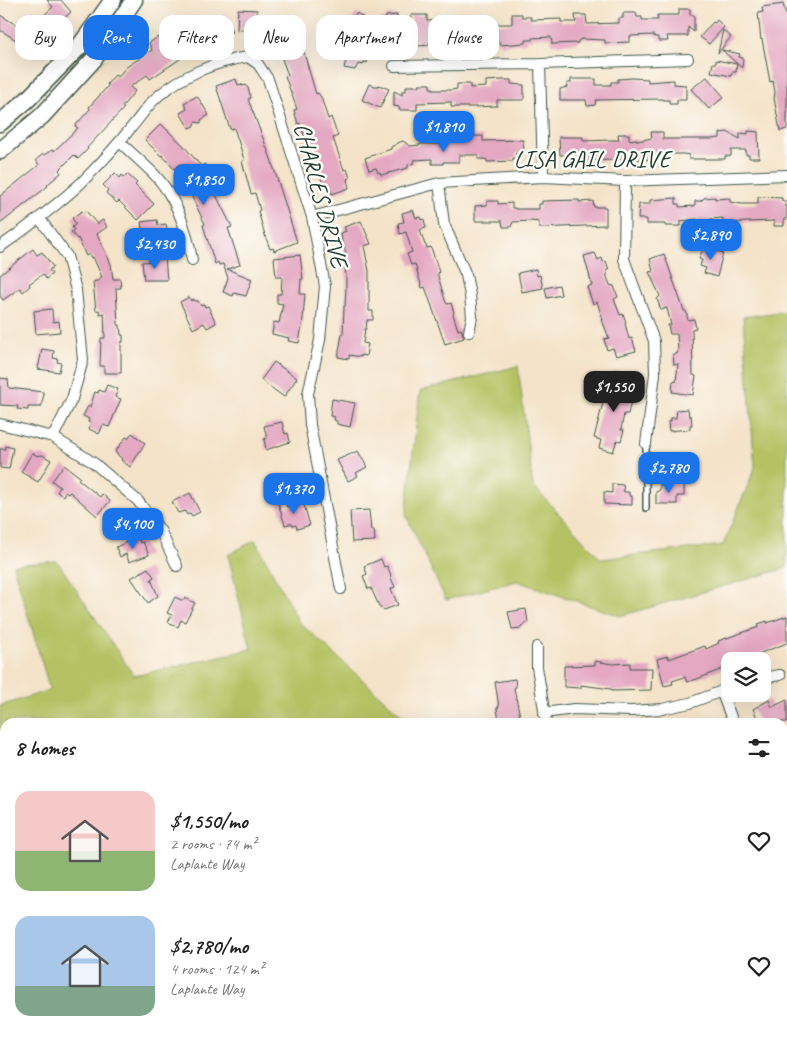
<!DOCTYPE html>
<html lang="en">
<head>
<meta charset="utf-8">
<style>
  body { margin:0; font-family:Caveat,sans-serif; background:#f6f6f6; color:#222; height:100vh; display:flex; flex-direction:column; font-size:19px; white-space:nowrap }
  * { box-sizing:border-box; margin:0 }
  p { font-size:16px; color:#767676 }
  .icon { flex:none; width:28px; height:28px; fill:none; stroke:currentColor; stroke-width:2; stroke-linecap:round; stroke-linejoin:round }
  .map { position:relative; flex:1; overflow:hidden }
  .drawer { position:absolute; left:0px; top:718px; width:788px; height:321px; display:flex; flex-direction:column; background:#fff; border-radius:15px 15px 0 0; box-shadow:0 5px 20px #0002 }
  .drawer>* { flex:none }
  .banner { position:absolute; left:15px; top:15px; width:500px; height:45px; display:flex; gap:10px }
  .tools { position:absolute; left:721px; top:652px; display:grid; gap:10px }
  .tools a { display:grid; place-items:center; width:50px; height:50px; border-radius:10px; background:#fff; box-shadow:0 5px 20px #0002; font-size:25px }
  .price { position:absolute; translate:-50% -42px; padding:0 11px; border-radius:10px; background:#1a73e8; color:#fff; font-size:16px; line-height:32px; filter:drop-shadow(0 1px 2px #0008) }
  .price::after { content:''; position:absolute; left:50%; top:30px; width:15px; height:11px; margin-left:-8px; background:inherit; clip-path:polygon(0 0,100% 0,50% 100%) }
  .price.selected { background:#222; color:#fff }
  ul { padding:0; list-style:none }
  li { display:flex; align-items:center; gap:15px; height:125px; padding:0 15px }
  li span { display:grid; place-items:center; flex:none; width:140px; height:100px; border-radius:15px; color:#555 }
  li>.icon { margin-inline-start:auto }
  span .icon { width:60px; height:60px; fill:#fffc; stroke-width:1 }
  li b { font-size:21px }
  h2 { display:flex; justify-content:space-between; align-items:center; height:60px; padding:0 15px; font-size:21px }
  .pill { padding:0 18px; border-radius:15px; background:#fff; box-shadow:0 5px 20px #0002; font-size:18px; line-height:45px }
  .pill.selected { background:#1a73e8; color:#fff }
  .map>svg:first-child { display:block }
  .green { fill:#b5c264; stroke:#6a804c }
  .building { fill:#e4a8c2 }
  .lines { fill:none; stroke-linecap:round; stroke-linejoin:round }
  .service-casing { stroke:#3f564a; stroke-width:8 }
  .minor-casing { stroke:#3f564a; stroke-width:12 }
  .primary-casing { stroke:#3f564a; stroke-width:19 }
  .service { stroke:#fff; stroke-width:5 }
  .minor { stroke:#fff; stroke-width:10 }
  .primary { stroke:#fff; stroke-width:16 }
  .labels { text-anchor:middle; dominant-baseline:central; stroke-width:5; stroke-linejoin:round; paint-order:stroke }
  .street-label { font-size:24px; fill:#1f3d34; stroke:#fdfcf7 }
</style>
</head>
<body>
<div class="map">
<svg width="787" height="1038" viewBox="0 0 787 1038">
  <rect width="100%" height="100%" fill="#fdfcf7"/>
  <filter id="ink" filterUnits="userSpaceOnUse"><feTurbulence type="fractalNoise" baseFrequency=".02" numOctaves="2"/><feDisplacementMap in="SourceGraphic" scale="10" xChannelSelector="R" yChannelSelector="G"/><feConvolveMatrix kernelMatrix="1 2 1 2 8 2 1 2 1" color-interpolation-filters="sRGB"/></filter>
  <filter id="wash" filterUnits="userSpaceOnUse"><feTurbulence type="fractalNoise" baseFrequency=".0096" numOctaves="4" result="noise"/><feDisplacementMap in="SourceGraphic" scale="20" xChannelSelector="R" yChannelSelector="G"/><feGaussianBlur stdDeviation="1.12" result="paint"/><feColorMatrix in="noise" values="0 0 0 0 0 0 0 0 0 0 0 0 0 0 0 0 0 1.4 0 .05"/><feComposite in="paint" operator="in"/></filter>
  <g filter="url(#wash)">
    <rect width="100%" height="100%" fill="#f4e3c9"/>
    <path class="green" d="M787,311V568L620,616L517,581L446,600L406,515L420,391L518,366L533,486L601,559L723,545L755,468L743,317Z
      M255,540L299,622L409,722H5V1034H587L581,1038H0V706L50,690L13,565L57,561L134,676L251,649L228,555Z"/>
    <g id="blocks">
      <path class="building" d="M47,0H61L71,12L62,20L66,25L58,32L44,15L53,7Z
        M783,4L787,18V129L780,131L774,98L775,92L773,81L770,82L762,39L761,40L758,13L763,12L762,7Z
        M238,9L257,10L256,23L268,24L273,15L294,27L283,44L279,33L273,42L259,34L245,33V28L237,31Z
        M679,9H690V15H694V32L688,27V36H667L668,41H658V37H654V35L630,36V42L605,43V40L581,39L578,41V43L552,44L551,37L532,38V40H526V43L500,45L499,41L496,42V36L473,38L470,39V44H456V45L429,43V45L418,46V39H411V15H427V21L441,20V25L512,24V14H522V17H531V20L561,19V22H576L575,15H586L587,24L619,23V18H623V13H636L637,17H642V20H658L657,15H679Z
        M357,13L381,30V19H386V16L397,15L398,36H389V32H374L360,50L369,54L367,63L364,62L363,65L358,64L355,70L344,68L352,37L344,31Z
        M0,15L28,32L21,43L0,30Z
        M226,15L232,32L224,35L226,40L177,54L180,59L150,79L147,75L130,87L135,91L122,107L124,108L87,148L88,149L78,159L74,155L59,170L61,173L47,185L48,186L0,224V196L39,165L36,160L43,154L44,155L52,150L54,151L78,128L75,126L90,109L89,107L108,86L107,84L115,75L118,77L125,68L152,50L149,43L170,29L183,37L179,23L183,20L195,17L198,24Z
        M717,20L724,27L709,44L700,37L713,22L715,23Z
        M723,30L731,37L718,53Z
        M32,36L54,37V52H46V57H31Z
        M301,43L316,94L318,93L321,97L328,119L331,117L338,136L333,138L344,170L347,169L350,178L347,179L349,188L332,194L329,186L324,188L319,171L314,172L310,160L311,156L300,123L298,124L294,110L297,109L285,76L288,75L282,59L287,57L284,49Z
        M722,50L740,54L739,57L743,58L742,68Z
        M716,60L737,64L736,72H732L731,76L711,72L713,63H716Z
        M707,77L724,97L709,109L691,89Z
        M632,78L648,79V82L674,80V84L686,85V100H677V104H669V100H663V99L596,100L595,105L587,106L586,100H560V89L567,87V83H571V79H596V85H611V82H618V79Z
        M236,79L238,85L242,84V86L246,85L248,88L251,98L248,99L271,159L297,242L274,251L273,248L270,249L265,235L258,211L260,210L255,193L251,194L242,161L244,160L241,149L234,128L230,129L216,86Z
        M500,80H511V84L524,85V100H497V106L475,107H451V102L417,103V110H399V107L394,106V91L402,95V91H406V86H420L419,84H430V88H433V90H451L457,89V84H470V88L486,87V81Z
        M369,84L375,86H378L379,85L389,89L380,108L362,100Z
        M197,96L209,115L201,120V123L195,122L194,126L189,128L180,113L187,109L184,103Z
        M161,124L183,145L201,166L205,164L214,186L212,187L232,227L228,228L240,265L227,269L252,279L246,296L234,293L233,296L223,292L228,278L223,264L219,265L218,262L215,264L203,225L205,224L187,187H188L187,183L189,182L180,164L174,169L162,155L161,156L145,140Z
        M748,131L758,132L759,158H749V155H746V150H731V156H725V159H689V155L684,154H664V156H661V159L572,161V155H560L559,137H583V141L611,140H619L618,134H629V140L637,139V141L652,138L651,132H663V139H711L720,138V133L727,132L740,139V133L748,134Z
        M483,136V141L523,140L524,152L516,153V158H513V161L487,162V160L484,159H478V155H459V162H443V164H432V159L413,160L414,163L408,165V168L381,175L380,172L378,173L376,168L369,170L365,158L391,149V147L400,142L403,141L410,146L420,145V144H448V137Z
        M115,173L120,178L122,175L124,177L127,174L137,183L135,185L154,204L138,220L119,201L117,203L106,193L108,190L103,185Z
        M715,197V199L730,198V202L742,204H758V197L782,198V201H785V206H787V219H784V226H774V221L723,223V218L710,219L708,223L703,225L698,223L697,219L681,221V226H665V224H647V219H638L639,204H650V200L676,198V204H679V207L695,206V201H701L704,198Z
        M579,200V202L593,201L594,207H606V225L539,228V222L531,221L513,222L511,227H503L502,221H475V206L487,205V201H498V204L512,203V208H515V209H539V204H542V201Z
        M413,210L416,218L420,217L421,220L424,219L426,228L420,230L425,245H426L427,248L431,247L439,272L438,273V276L445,300L447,304L451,303L454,313L453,314L458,330L461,329L464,338L445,344L425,287L422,288L415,264L411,265L407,254L412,252L406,232L400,234L398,223L404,222L402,213Z
        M82,211L83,213L86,211L97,224L103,220L107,227L97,234L111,264L113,279H120L121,288H116L118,325H120L121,335H123V342H121V373H104V366H100L101,338H105L104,313L100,314L99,310L96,311L93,282L100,280L99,278L102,277L93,257L91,258L89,254L86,256L78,238L77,239L71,232L74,230L72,227L76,224L72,218Z
        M157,220L158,225L166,224L169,241L145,246L141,222Z
        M361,221L371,244L364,246L369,271V311H373V320H367L366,329H365L363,343L368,344L366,356L361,355V357L349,355V359L338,357L342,334H343L344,306H345L346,289V275L342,254L346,253L341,238L342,237L341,233L346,231L344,227Z
        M704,246L723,253L717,277L704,273L706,268L700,266L702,260L699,259Z
        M33,249L37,255L42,252L53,267L49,270L52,274L46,279L43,274L29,284L30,286L23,292L20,288L3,300L0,296V275Z
        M595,253L598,260L602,258L603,262L606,261L609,270H607V277L610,285L614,286L618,297L614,299L620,315L623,314L626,322L625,323L629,339L632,338L636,351L616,356L613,348L607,350L604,339L609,338L602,320H603L597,302L593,304L587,287L592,285L584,256Z
        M664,254L684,311H686L688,320L694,319L696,328L692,329L693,375L696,376L693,395L672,392L673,381L676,382L678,364L674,365L673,354H677L678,350L677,334H670L668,325H671L667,308L661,310L657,299L660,296L649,272L653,271L650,259Z
        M300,255L303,279H301L300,294H305L303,319L299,343L288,341L289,338L272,334L274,322L279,323L283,304L277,303V294H281L282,277H276L274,258Z
        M165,257L167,280H144L142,262L155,261L154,258Z
        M536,269L537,276L540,275L543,288L522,292L518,273Z
        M559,285L561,295L547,298L545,288Z
        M189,297L191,301L194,299V301H198L201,306L204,304L205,307L208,306L216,323L207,328L204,323L193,329L180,302Z
        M52,309L53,322L59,321L60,332L36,334L34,311Z
        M42,349L54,351L53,358L58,359L57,362L61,363L59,372L38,369Z
        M274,362L297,378L284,397L261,380Z
        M615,371L626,374L625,382L630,383L629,386L632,387L629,400L631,401L628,414H624L621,430H624L621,441L617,440L613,452L599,448L601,440L594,438L604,399L608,400Z
        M0,378L8,379L9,388L43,392V394H44L41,407H28V410L17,409L18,406L0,405Z
        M107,385L118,389L115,397L121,399L109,427L103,425L99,434L89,429L91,423L88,422L89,419L83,416L88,406L90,407L95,392L98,393L99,390L104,392Z
        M332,399L355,403L350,427L337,424V421L334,420L335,417L330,416Z
        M688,409L689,416H691L692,425H690V429L669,431L668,422L671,421V418H676L677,410Z
        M282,422L285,434L288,433L290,442L266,450L264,439L267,438L264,426Z
        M132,433L145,443L130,467L121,460L122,459L115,452L126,437L128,438Z
        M6,446L13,448L9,469L0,468V449H5Z
        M358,451L367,467L356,473L358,476L348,481L337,460Z
        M32,453L38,456L42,455L51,460L38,482L21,472Z
        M64,465L80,477L78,479L100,497L102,494L110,501L97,516L70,492L68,494L65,492L63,496L57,492L60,487L52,481Z
        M612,484L623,485L624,492H629V496H632V505L604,504V492L612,493Z
        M660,484L684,485V496H677V504H656V492L660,490Z
        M190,493L200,512L192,516L190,513L187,515L185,511L178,513L172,502Z
        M285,500L287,507L303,502L310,525L297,529L296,525L293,526L292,524H289L285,525L278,503Z
        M369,510L371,530H374L375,541L352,542L350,511Z
        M138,537L140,543L143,542L149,555L129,562L126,554L120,557L116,547Z
        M381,559L384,567L387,566L391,575L390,576L395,587L391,589L398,605L384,610L382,608H380L371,588L368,589L363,576L367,574L364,566Z
        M148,568L154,577L151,579L158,596L148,603L131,578Z
        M175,597L181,600H184L185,598L195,603L185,622L181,620L178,627L168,622L172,615L167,613Z
        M526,609L528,623H524L525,625L521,626V628L512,629L508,612Z
        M787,616V643L740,661H730V666L697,679L687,682L685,677L672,681L673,684L664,686L657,659L668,656L669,659L705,646L706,649L719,643L718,641L759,627L758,624L767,621V623Z
        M595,661L612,664L630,663V668H652L651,690L611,691V689L581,685V688L564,687V666L595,665Z
        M515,679L516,687L514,688L521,721L499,722L497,708L499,707L495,682Z
        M769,700L772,707L787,700V722H759L753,709Z"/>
    </g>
  </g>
  <g filter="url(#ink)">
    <use href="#blocks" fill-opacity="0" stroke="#3f564a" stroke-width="1"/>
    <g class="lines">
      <g class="service-casing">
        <path id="service" d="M646,508V444"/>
      </g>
      <g class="minor-casing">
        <path id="minor" d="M540,64L543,177
          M394,66L540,64L688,59
          M120,142C131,153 143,163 154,174C176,197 187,230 192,260
          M625,181L624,259L654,341L655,374L646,444
          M439,183L444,224L466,275L470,295L472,317L469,332
          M312,217L439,183L543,177L625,181L787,175
          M40,219L67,256L76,290L83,360L72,399L53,437
          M0,247C28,227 56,206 81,183C98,166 115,148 130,129C139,119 147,106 157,97C181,76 216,61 248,57L258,64L268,79L312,217L325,286L320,340L308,394L310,425L341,589
          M0,424L53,437L94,463L138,501L160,530L177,566
          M537,647V667L546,722
          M762,678L780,675
          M721,691L733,722
          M544,713L574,709L631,711L662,709L690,703L730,688
          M782,974L787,975
          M769,1038L771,1034"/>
      </g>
      <g class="primary-casing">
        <path id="primary" d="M0,123L27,100L79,47L113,0
          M0,151L42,116L94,59L134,0"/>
      </g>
      <use href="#service" class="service"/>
      <use href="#minor" class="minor"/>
      <use href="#primary" class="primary"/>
    </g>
  </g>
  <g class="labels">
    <g class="street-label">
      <text x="592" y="159">LISA GAIL DRIVE</text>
      <text transform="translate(321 195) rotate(75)">CHARLES DRIVE</text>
    </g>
  </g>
</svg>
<div class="tools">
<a><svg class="icon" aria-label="layers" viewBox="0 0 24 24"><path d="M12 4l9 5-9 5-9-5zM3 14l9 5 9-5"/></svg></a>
</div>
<b class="price" style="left:444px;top:153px">$1,810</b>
<b class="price" style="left:204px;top:206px">$1,850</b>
<b class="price" style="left:711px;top:261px">$2,890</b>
<b class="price" style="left:155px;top:270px">$2,430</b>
<b class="price selected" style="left:614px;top:413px">$1,550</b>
<b class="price" style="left:669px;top:494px">$2,780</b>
<b class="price" style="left:294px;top:515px">$1,370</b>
<b class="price" style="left:133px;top:550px">$4,100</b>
<div class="banner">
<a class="pill">Buy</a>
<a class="pill selected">Rent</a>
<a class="pill">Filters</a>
<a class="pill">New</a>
<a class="pill">Apartment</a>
<a class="pill">House</a>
</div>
<section class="drawer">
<h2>8 homes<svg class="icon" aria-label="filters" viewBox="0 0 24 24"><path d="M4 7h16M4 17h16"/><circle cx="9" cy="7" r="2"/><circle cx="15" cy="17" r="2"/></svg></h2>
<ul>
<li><span style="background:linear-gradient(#f6c9c9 60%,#8fb573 0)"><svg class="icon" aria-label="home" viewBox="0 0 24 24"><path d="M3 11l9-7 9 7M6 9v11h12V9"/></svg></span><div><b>$1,550/mo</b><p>2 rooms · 74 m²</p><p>Laplante Way</p></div><svg class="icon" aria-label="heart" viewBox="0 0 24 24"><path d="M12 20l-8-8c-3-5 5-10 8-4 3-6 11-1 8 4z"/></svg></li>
<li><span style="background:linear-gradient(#a9c7e8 70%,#7fa58c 0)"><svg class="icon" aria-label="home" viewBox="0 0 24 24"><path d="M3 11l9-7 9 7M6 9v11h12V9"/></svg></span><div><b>$2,780/mo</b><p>4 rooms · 124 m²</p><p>Laplante Way</p></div><svg class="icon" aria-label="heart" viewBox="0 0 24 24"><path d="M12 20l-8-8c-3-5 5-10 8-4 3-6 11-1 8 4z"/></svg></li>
</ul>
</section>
</div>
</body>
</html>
